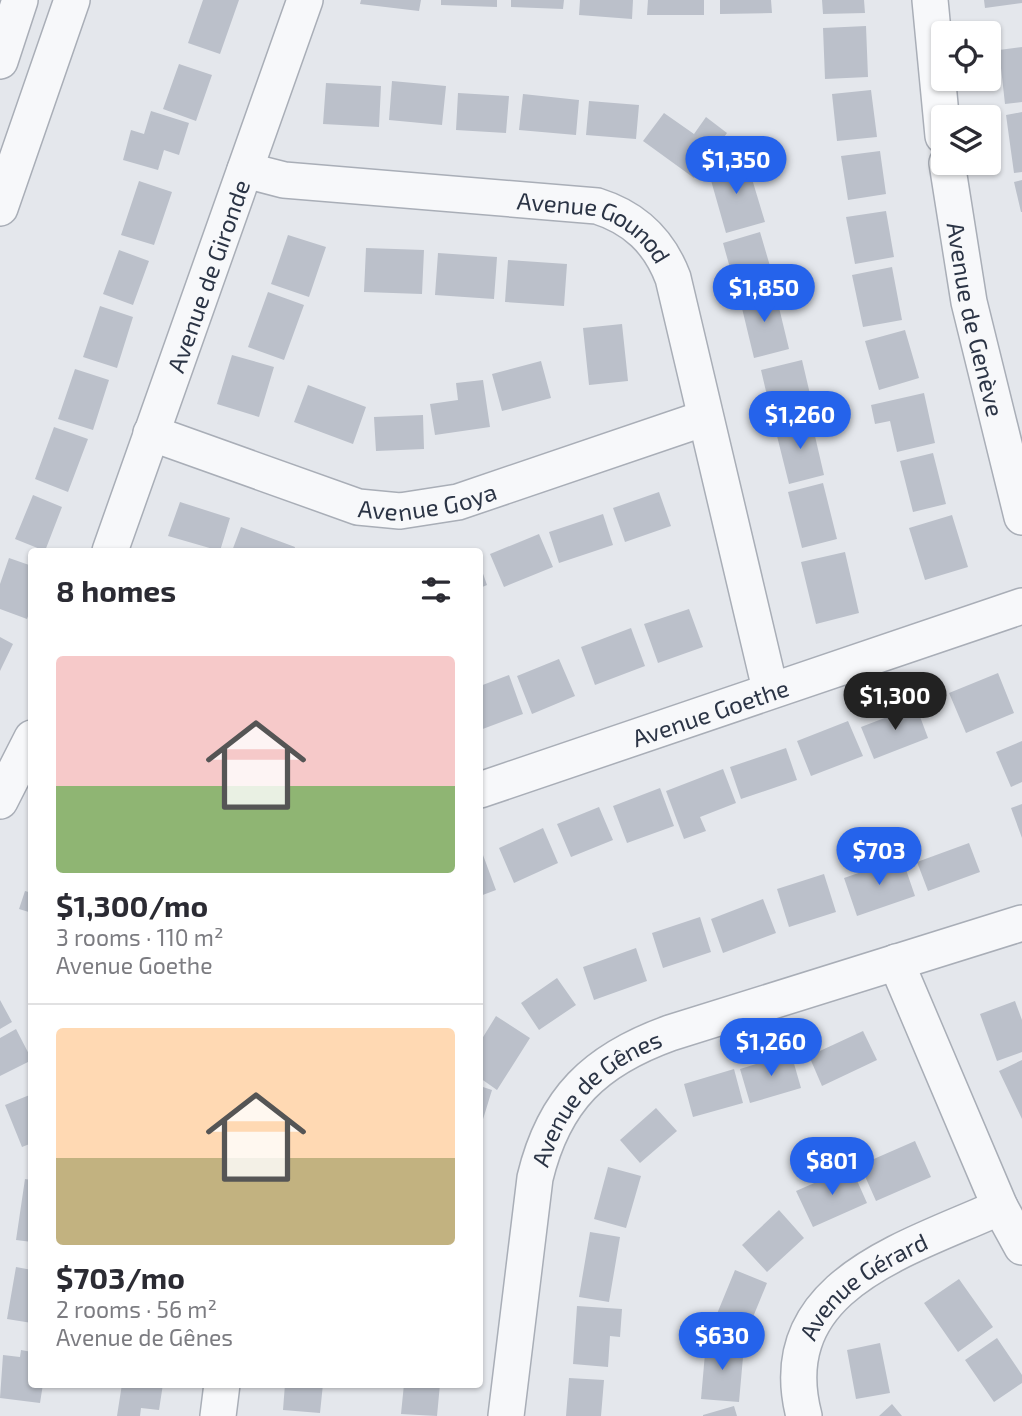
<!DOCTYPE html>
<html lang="en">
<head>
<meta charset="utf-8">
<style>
  body { margin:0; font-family:"Exo 2",sans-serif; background:#f2f2f3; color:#2b2b33; height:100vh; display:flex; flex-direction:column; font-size:26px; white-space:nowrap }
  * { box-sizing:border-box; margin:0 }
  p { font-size:23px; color:#7c7c81 }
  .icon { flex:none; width:38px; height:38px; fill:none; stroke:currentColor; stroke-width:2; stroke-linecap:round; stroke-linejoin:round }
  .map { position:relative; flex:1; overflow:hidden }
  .sheet { position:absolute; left:28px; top:548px; width:455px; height:840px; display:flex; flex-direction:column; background:#fff; border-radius:7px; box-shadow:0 2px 5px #0004 }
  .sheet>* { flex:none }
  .controls { position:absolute; left:931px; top:21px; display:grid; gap:14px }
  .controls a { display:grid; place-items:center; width:70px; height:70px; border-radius:7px; background:#fff; box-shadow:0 2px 5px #0004; font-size:35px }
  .price { position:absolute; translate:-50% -60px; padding:0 16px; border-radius:24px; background:#2563eb; color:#fff; font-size:23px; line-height:46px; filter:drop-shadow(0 2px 4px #0008) }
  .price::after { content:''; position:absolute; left:50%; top:42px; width:21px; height:16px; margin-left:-10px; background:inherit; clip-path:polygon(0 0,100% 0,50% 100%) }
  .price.current { background:#222; color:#fff }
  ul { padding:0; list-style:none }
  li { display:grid; align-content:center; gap:14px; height:371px; padding:0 28px }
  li+li { border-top:2px solid #e1e1e2 }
  li span { display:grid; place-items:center; height:217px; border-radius:7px; color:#555 }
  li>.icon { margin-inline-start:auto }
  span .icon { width:126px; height:126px; fill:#fffc; stroke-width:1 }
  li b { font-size:30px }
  h2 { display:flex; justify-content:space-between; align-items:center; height:84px; padding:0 28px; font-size:30px }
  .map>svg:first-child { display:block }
  .building { fill:#bbc0ca }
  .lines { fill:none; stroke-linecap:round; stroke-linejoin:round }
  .minor-casing { stroke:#a9aeb7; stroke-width:38 }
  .minor { stroke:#f7f8fa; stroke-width:35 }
  .labels { text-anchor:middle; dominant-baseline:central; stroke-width:7; stroke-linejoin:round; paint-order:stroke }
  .street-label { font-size:24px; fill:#2b3445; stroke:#f4f6f9 }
</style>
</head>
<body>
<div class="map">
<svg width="1022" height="1416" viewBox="0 0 1022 1416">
  <rect width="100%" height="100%" fill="#e4e7ec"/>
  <path class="building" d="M203,0H239L220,54L188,43Z
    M361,0H421L419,11L360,4Z
    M441,0H497V7L441,5Z
    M511,0H564L563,9L511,7Z
    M580,0H633L632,19L579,15Z
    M648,0H704V15H647Z
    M720,0H771L772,13L720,14Z
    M822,0H864L865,13L823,14Z
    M984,0H1022V3L985,8Z
    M866,26L868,77L825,79L823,28Z
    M1022,47V102L1005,104L999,50Z
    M179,64L212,75L196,121L163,109Z
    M392,81L446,86L442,125L389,120Z
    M326,83L381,86L379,127L323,124Z
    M871,90L877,137L837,141L832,94Z
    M458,93L509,96L506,133L456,130Z
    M523,94L579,100L576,135L519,130Z
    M589,101L639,105L636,139L586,135Z
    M151,111L189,123L179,155L164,150L158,170L123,160L131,130L144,134Z
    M1022,112V172L1014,173L1006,115Z
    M664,113L694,134L706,117L727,133L694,178L643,141Z
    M880,151L886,194L848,200L841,156Z
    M746,159L765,222L726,233L708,170Z
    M1022,180V212H1021L1014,182Z
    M139,181L172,192L154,245L121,235Z
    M886,211L894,257L855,264L846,217Z
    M760,232L775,283L737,293L723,243Z
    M288,235L326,247L309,297L271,284Z
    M366,248L424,250L422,294L364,292Z
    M119,250L149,261L133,305L103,294Z
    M438,253L497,257L494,299L435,295Z
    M508,260L567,264L564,306L505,302Z
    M892,267L902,320L863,327L852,275Z
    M775,291L789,349L754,358L740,300Z
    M268,292L304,305L284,360L248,347Z
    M100,306L133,317L117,368L83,357Z
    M622,324L628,381L589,385L583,328Z
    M905,330L919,378L879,390L865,341Z
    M232,355L274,367L259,417L217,404Z
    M802,360L813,407L772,417L761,370Z
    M541,361L551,398L502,411L492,374Z
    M75,369L109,380L93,430L58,419Z
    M483,380L490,427L435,435L430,404L458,400L456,383Z
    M308,385L366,407L353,444L294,422Z
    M924,393L935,443L897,452L890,421L875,424L871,405Z
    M423,415L424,449L376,451L374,417Z
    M811,419L824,475L789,484L775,428Z
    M54,427L88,439L68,492L35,479Z
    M933,453L946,504L913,512L900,461Z
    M823,483L837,539L802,548L788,492Z
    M659,492L671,526L625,542L613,508Z
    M33,495L62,507L45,551L15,539Z
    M180,502L230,518L220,551L168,536Z
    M603,514L613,545L559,563L549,532Z
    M952,515L968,567L925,580L909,528Z
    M241,527L295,547L294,551H232Z
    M539,534L553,567L504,587L490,554Z
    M845,552L859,613L816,624L801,562Z
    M9,558L32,566V606L27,619L0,609V584Z
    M480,565L487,585L480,588Z
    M689,609L703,647L658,663L644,624Z
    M631,628L645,666L595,685L581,647Z
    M0,637L13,644L0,671Z
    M559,659L575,696L532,714L517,676Z
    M998,673L1014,713L966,733L949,693Z
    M509,675L523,714L480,730V686Z
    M916,706L928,738L874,759L861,727Z
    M848,721L863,756L811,776L797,741Z
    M1022,741V782L1011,787L996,752Z
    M786,748L797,780L741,799L730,767Z
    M723,769L736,803L700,817L706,831L684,839L666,791Z
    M660,788L674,826L627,843L613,806Z
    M1022,804V838L1011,808Z
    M599,807L613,840L571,857L557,824Z
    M543,828L558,863L514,883L499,848Z
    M969,843L980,872L928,891L917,862Z
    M480,847L496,890L480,896Z
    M902,858L915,896L857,916L844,878Z
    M824,874L836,912L789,927L777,889Z
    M25,891L32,893V913L19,909Z
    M763,899L776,933L723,953L711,919Z
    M700,917L711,952L663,968L652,933Z
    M636,948L647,981L594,1000L583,967Z
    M557,978L576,1005L539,1030L521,1003Z
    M0,1000L12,1022L0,1029Z
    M1015,1001L1022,1020V1052L997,1061L980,1014Z
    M496,1016L530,1038L497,1090L480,1078V1042Z
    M16,1029L32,1060L0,1076V1038Z
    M863,1031L877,1060L822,1086L809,1056Z
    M791,1053L801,1088L750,1103L740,1069Z
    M1022,1060V1119L999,1071Z
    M734,1069L743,1103L693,1117L684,1084Z
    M480,1086L492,1090L480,1129Z
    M32,1094V1143L22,1147L5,1105Z
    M656,1108L677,1131L640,1163L620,1140Z
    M915,1141L931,1177L876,1201L860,1165Z
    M608,1167L641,1176L626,1228L594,1219Z
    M851,1167L867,1203L813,1227L796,1191Z
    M25,1179L32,1180V1242L16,1240Z
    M779,1210L804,1238L767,1272L742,1245Z
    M590,1232L620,1237L609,1302L579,1297Z
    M16,1267L32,1270V1323L7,1319Z
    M735,1270L767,1283L744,1339L712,1326Z
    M959,1279L993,1327L958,1352L924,1303Z
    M577,1306L622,1309L620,1337L610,1336L608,1367L573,1364Z
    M997,1338L1022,1375V1383L994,1402L965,1360Z
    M706,1342L744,1346L739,1402L701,1399Z
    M880,1343L890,1393L856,1399L847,1350Z
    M21,1350L32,1352V1384H43L40,1403L0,1398L3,1355L20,1357Z
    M569,1378L604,1380L601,1416H566Z
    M122,1384H163L159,1410L141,1408L140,1416H117Z
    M285,1384H323L320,1413L283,1410Z
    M404,1384H440L437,1416L401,1414Z
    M892,1404L902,1416H879Z
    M734,1406L737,1416H703V1415Z"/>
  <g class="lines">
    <g class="minor-casing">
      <g id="minor">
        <path d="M930,0L943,136"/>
        <path d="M0,61L20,0"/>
        <path id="s1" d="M947,163L969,302L1022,517"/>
        <path id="s2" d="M245,170L284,180L597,206C635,218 659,241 673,278L770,689"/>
        <path d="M0,208L72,0"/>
        <path id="s3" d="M151,433L358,507L400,511L458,502L705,418"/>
        <path id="s4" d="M110,551L305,0"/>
        <path id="s5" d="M480,790L1022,606"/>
        <path d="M0,801L32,738"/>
        <path d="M896,962L1000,1207L1022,1247"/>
        <path d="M218,1416L222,1384"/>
        <path id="s6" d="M506,1416L535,1178C554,1099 595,1060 670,1033L1022,923"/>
        <path id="s7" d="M804,1416C770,1285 908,1249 1000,1207"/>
      </g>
    </g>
    <use href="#minor" class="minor"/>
  </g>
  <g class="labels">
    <g class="street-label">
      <text stroke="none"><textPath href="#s2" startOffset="359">Avenue Gounod</textPath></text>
      <text stroke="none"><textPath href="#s4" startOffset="292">Avenue de Gironde</textPath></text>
      <text stroke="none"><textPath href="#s1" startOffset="159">Avenue de Genève</textPath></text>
      <text stroke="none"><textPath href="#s3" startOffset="290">Avenue Goya</textPath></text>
      <text stroke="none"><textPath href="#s5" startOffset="243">Avenue Goethe</textPath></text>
      <text stroke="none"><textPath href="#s6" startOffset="345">Avenue de Gênes</textPath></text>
      <text stroke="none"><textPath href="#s7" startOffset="159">Avenue Gérard</textPath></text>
    </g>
  </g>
</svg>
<div class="controls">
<a><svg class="icon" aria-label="locate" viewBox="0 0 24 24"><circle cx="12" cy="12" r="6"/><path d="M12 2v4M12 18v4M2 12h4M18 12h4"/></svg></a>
<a><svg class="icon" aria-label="layers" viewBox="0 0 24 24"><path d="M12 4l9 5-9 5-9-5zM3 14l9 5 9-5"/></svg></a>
</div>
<b class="price" style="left:736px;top:196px">$1,350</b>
<b class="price" style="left:764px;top:324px">$1,850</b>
<b class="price" style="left:800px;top:451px">$1,260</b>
<b class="price current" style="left:895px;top:732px">$1,300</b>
<b class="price" style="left:879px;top:887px">$703</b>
<b class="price" style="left:771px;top:1078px">$1,260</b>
<b class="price" style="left:832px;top:1197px">$801</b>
<b class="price" style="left:722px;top:1372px">$630</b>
<section class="sheet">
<h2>8 homes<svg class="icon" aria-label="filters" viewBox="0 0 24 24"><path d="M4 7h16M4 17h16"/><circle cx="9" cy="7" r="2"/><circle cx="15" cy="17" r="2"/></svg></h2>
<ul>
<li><span style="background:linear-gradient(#f6c9c9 60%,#8fb573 0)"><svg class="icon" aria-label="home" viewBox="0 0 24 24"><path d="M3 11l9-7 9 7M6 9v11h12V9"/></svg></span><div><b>$1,300/mo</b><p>3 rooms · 110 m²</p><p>Avenue Goethe</p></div></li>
<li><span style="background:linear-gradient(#ffd9b3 60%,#c2b280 0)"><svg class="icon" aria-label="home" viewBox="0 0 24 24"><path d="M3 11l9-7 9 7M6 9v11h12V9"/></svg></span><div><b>$703/mo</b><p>2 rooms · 56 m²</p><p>Avenue de Gênes</p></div></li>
</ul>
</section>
</div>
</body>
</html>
